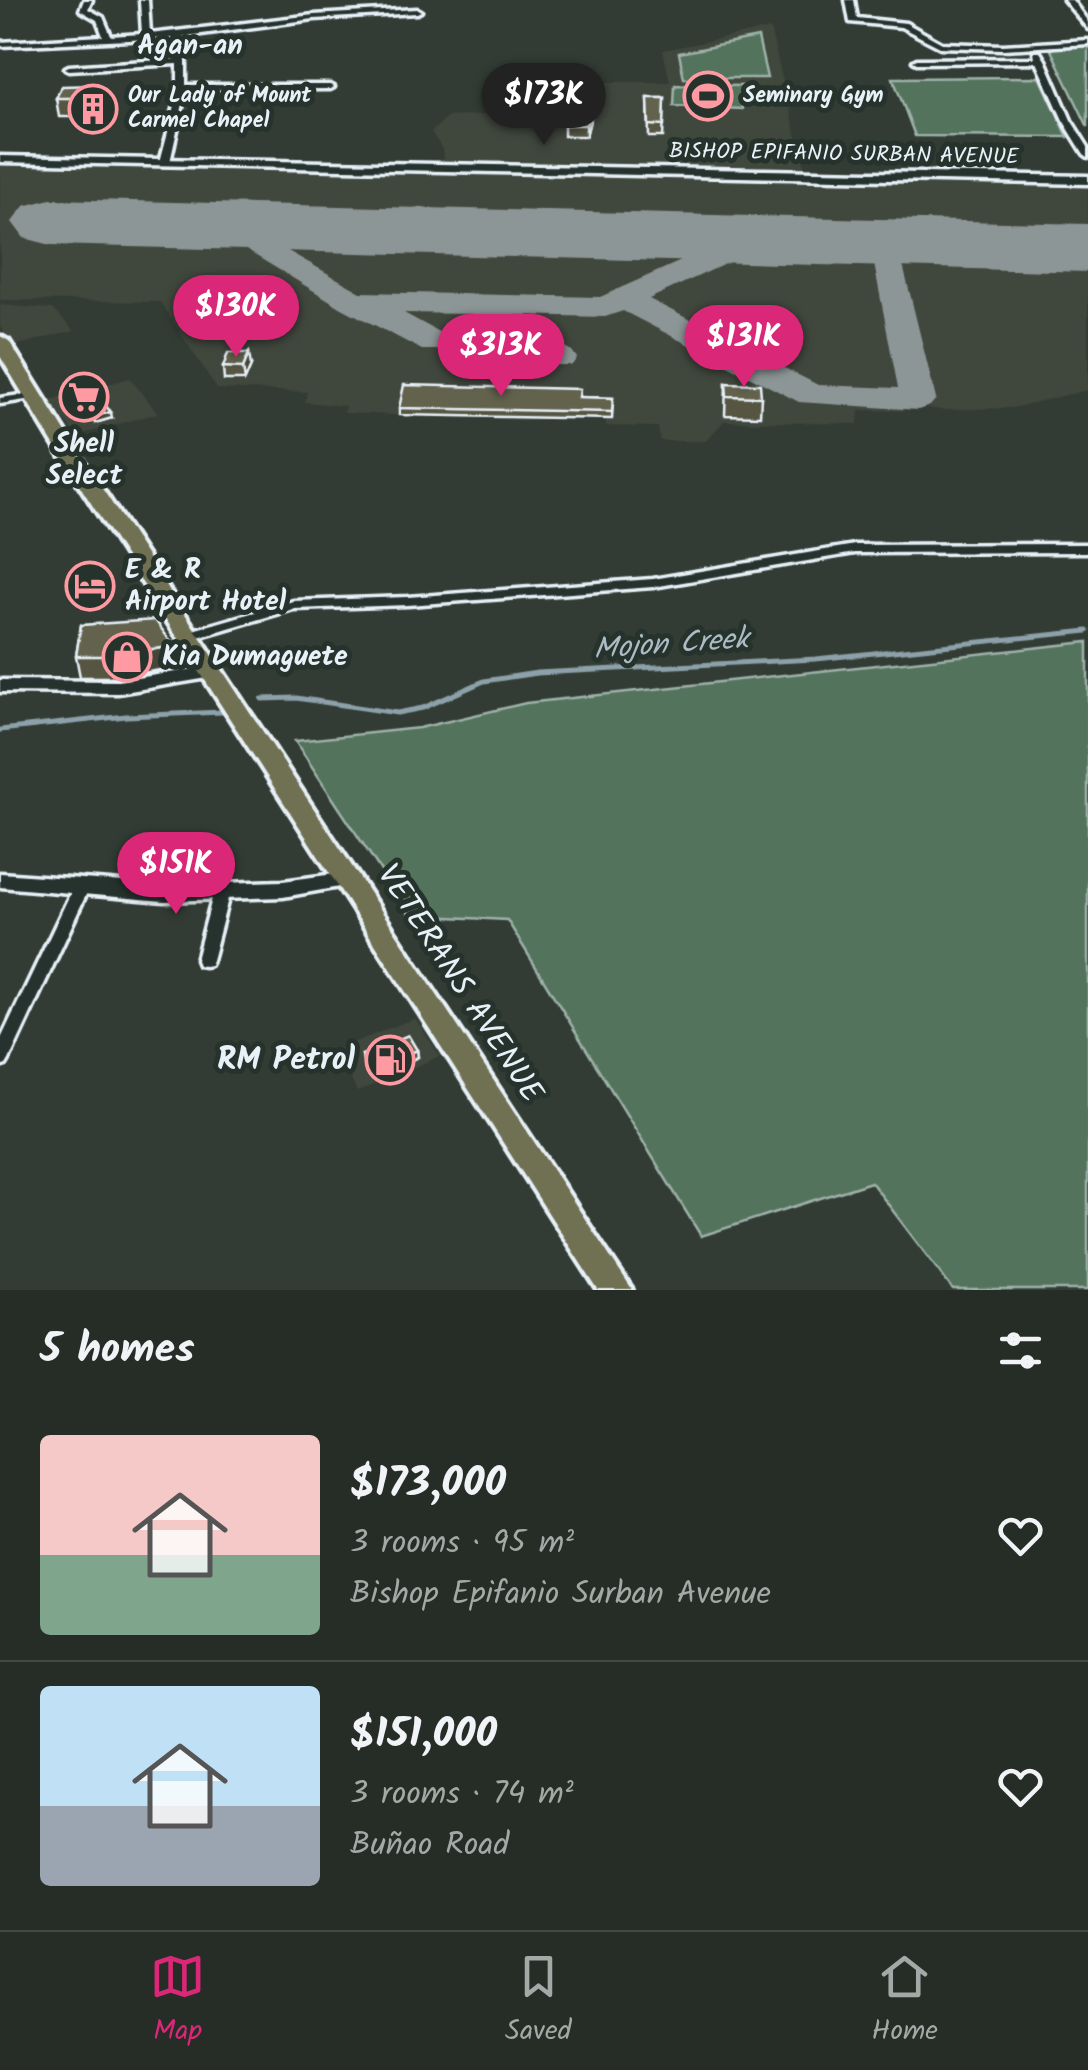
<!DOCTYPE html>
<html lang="en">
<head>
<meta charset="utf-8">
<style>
  body { margin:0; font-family:Kalam,sans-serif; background:#2e352f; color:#f1f3f6; height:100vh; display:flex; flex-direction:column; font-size:38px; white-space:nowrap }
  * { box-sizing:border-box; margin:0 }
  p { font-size:32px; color:#a4a8a7 }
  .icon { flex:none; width:55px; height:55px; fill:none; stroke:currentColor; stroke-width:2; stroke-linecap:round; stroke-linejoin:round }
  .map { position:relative; height:1290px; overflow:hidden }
  .drawer { display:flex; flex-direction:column; background:#262d27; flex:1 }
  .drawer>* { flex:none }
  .price { position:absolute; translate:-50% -85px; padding:0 22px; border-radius:35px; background:#db2777; color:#fff; font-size:32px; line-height:65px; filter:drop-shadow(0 2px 5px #0008) }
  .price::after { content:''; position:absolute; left:50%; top:60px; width:30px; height:22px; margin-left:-15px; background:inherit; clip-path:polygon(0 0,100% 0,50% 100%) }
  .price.active { background:#222; color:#fff }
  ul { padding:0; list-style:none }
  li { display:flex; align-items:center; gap:30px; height:250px; padding:0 40px }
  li+li { border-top:2px solid #424944 }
  li span { display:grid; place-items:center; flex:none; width:280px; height:200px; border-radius:10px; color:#555 }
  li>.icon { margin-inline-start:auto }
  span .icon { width:120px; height:120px; fill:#fffc; stroke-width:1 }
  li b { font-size:42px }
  h2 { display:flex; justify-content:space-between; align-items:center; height:120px; padding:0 40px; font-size:42px }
  .dock { display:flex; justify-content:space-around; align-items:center; height:140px; border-top:2px solid #424944; background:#262d27; font-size:28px; color:#a4a8a7 }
  .dock a { display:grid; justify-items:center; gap:5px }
  .dock .active { color:#db2777 }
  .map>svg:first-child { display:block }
  .built { fill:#40473c }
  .green { fill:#53735c; stroke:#9eb2aa; stroke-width:2.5 }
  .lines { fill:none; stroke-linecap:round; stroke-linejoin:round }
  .stream { stroke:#8da1aa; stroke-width:5 }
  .taxiway { fill:#8d9696; fill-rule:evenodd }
  .runway { fill:#8d9696; fill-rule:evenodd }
  .minor-casing { stroke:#e8f1f8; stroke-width:7 }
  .tertiary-casing { stroke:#e8f1f8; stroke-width:7 }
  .trunk-casing { stroke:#e8f1f8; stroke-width:8 }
  .minor { fill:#26332d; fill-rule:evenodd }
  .tertiary { fill:#26332d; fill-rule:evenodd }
  .trunk { fill:#706f52; fill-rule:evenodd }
  .wall { fill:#545443; stroke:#e8f1f8; stroke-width:2.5 }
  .shaded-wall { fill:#454537; stroke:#e8f1f8; stroke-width:2.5 }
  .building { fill:#62624e; stroke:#e8f1f8; stroke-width:2.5 }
  .labels { text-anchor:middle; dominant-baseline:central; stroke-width:10; stroke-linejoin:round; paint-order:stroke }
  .far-poi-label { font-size:22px; font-weight:bold; fill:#e8f1f8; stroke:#26332d; text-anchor:start }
  .far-street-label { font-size:22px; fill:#e8f1f8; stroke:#26332d }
  .far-quarter-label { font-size:28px; font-weight:bold; fill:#e8f1f8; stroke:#26332d }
  .poi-label { font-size:28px; font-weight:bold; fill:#e8f1f8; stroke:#26332d; text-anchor:start }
  .water-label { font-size:30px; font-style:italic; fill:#abbcc4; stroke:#26332d }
  .near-street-label { font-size:32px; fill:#e8f1f8; stroke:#26332d }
  .near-poi-label { font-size:32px; font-weight:bold; fill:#e8f1f8; stroke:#26332d; text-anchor:end }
</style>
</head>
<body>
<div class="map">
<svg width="1088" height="1290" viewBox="0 0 1088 1290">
  <rect width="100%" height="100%" fill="#323c34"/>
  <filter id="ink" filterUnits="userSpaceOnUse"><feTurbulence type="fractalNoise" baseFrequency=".01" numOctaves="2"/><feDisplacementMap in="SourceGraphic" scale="20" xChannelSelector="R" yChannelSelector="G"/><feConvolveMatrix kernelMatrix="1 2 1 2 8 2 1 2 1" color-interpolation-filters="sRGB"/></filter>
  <g filter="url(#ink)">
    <path class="built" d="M770,29L806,173L444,166L442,149L431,132L447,117L541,112L539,82H670L663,50Z
      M0,161L1088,186V390L1012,408L943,410L904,406V411L859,410L858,424L724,421L706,441H660L658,427L606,426V421L594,418L520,420L344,413L345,406L305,402L307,392L217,389L160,302L0,300Z
      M0,305L53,309L74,331L14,346L0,327Z
      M130,378L158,413L76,436L50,400Z
      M415,1018L440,1056L357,1092L337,1049Z"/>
    <path class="green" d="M758,38L767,78H684L679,53Z
      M1088,46V127L1050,48Z
      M1040,77L1068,137L915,136L893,78Z
      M675,85L743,86L742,109L674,106Z
      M1088,642V1290H953L871,1182L701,1236L507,920L410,915L295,741L419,728L526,703Z"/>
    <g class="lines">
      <path class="stream" d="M262,699L296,698L397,713L423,708L484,681L537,673L816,659L1088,631
        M0,730L126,716L223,712"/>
      <path class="taxiway" d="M229,218L361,292L600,297L744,233H766L770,239L766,245L649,299L818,385L898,388L870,243L874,237H896L936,399L930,406L918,410L799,402L623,311L605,317L516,315L572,351L577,358L572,365H548L471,314L404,313L446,336L451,343L446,350H422L342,308L218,233L214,227L218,221Z"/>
      <path class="runway" d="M51,199L1088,224V272L51,245L24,238L12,222L24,206Z"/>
      <g class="minor-casing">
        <path id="minor" d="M84,0H92L88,9L103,17L111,36L142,34L140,0H148L150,34L314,15L417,9L421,11L417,13L314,19L179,37L186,61V85H330L334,87L330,89L186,90L170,162L165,165L160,162L178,94V64L69,70L65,68L69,66L177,59L172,38L0,46V42L103,36L97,20L80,10Z
          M846,0H854L857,18L906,23L942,43L1003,45L1088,40V44L1003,49L940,47L901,27L850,22Z
          M1064,0H1072L1088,22V29Z
          M1034,52H1040L1045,60L1071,120L1088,147V157L1084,154L1063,120L1037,62L917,63L913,61L917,59L1035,58Z
          M34,393L38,394V398L0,404V398Z
          M1088,544V552L855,553L653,587L408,605L294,609L191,639L184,635L186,632L293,601L408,597L653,579L855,545Z
          M82,880L88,882L90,886L9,1060L6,1065L0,1067V1041L74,886L76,882Z
          M222,885L228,887L230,891L212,960L210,965L204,966L198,965L196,960L214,891L216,887Z"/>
      </g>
      <g class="tertiary-casing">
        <path id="tertiary" d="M0,156L1088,176V184L0,162Z
          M214,666L220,668L223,672L220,676L118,693L0,692V680L118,681Z
          M349,872L356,874L359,879L356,884L283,897L164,901L0,887V873L164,885L283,881Z"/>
      </g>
      <g class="trunk-casing">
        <path id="trunk" d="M0,336L9,341L78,452L632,1290H598L58,452L0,356Z"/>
      </g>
      <use href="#minor" class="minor"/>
      <use href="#tertiary" class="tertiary"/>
      <use href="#trunk" class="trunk"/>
    </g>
    <path class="wall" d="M97,85L100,104L92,117H59L56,98Z
      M648,98H665L663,137H649Z
      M593,109L586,136H564V125Z
      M251,366L245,380H224L223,367Z
      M726,383L761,397L760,416L725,415Z
      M71,389L112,418L95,423L72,395Z
      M580,397L613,398L612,419L399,415V408Z
      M81,625L178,667L118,677H80L76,656Z
      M417,1050L418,1057L372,1077L363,1062L362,1055Z"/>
    <path class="shaded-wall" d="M97,85L100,104L92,117L88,98Z
      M593,98V109L586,136V125Z
      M249,353L251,366L245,380L243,368Z
      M111,412L112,418L95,423L94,416Z
      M174,646L178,667L118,677L113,656Z
      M417,1050L418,1057L372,1077L371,1070Z"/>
    <path class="building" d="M97,85L88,98H56L62,86Z
      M567,98H593L586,125H564Z
      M648,98H665L664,126L649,125Z
      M228,353H249L243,368L223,367Z
      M726,383L760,384L761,397L727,396Z
      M87,384L111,412L94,416L71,389Z
      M404,385L580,389L579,397L613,398L612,412L399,408Z
      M155,620L174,646L113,656H76L81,625Z
      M408,1035L417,1050L371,1070L362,1055Z"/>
  </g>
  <defs>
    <g id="stadium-ring" transform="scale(2.5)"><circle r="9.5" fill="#26332d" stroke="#ff9aa2" stroke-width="1.5"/><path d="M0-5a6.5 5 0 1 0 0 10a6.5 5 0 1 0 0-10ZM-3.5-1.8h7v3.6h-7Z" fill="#ff9aa2"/></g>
    <g id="building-ring" transform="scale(2.5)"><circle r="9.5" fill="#26332d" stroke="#ff9aa2" stroke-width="1.5"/><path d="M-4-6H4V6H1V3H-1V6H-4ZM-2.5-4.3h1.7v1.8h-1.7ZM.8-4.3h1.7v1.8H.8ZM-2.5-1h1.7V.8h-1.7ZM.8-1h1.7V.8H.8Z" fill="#ff9aa2"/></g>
    <g id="supermarket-ring" transform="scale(2.5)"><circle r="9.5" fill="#26332d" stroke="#ff9aa2" stroke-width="1.5"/><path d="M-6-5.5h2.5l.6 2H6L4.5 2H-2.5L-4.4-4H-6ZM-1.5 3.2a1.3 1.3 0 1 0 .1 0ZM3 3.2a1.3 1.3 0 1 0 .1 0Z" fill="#ff9aa2"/></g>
    <g id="hotel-ring" transform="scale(2.5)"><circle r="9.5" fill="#26332d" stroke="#ff9aa2" stroke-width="1.5"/><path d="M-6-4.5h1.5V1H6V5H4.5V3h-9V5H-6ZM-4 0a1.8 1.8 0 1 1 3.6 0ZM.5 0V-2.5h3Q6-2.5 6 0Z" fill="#ff9aa2"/></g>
    <g id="shop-ring" transform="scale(2.5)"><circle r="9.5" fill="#26332d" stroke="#ff9aa2" stroke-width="1.5"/><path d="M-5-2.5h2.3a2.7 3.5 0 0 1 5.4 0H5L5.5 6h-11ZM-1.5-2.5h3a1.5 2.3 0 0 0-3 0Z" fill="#ff9aa2"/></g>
    <g id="fuel-ring" transform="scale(2.5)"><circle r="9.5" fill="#26332d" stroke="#ff9aa2" stroke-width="1.5"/><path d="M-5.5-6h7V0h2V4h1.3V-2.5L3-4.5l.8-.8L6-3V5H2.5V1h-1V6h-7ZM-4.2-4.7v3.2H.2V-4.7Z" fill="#ff9aa2"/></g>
  </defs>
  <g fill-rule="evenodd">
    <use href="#stadium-ring" x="708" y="96"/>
    <use href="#building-ring" x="93" y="109"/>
    <use href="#supermarket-ring" x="84" y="397"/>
    <use href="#hotel-ring" x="90" y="586"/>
    <use href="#shop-ring" x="127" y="657"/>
    <use href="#fuel-ring" x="390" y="1060"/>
  </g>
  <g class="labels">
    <g class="far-poi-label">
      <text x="128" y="96">Our Lady of Mount<tspan x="128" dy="25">Carmel Chapel</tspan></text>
      <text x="743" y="96">Seminary Gym</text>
    </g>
    <g class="far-street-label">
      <text transform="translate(844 155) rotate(1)">BISHOP EPIFANIO SURBAN AVENUE</text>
    </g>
    <g class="far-quarter-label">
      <text x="190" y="46">Agan-an</text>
    </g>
    <g class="poi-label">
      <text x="84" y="444" text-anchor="middle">Shell<tspan x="84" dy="32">Select</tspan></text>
      <text x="125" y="570">E &amp; R<tspan x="125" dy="32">Airport Hotel</tspan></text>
      <text x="162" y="657">Kia Dumaguete</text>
    </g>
    <g class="water-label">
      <text transform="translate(671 645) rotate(-4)">Mojon Creek</text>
    </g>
    <g class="near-street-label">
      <text transform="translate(459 984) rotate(57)">VETERANS AVENUE</text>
    </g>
    <g class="near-poi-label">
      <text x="355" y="1060">RM Petrol</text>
    </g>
  </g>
</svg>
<b class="price active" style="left:544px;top:148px">$173K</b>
<b class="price" style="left:236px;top:360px">$130K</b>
<b class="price" style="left:744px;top:390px">$131K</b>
<b class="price" style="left:501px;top:399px">$313K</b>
<b class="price" style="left:176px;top:917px">$151K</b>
</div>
<section class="drawer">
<h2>5 homes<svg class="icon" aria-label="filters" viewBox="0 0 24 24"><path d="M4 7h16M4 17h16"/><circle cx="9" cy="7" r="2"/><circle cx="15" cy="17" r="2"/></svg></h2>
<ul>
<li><span style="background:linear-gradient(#f6c9c9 60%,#7fa58c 0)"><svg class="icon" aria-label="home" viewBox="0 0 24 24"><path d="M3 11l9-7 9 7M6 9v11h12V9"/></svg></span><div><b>$173,000</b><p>3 rooms · 95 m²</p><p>Bishop Epifanio Surban Avenue</p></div><svg class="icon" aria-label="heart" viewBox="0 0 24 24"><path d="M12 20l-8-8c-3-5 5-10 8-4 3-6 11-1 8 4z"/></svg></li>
<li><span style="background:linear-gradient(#bfe0f5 60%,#9aa5b1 0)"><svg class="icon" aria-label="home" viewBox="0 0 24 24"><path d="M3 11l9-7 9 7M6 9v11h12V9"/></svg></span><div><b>$151,000</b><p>3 rooms · 74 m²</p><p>Buñao Road</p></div><svg class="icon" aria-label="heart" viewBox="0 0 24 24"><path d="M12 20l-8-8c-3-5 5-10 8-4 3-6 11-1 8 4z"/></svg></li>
</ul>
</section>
<nav class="dock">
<a class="active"><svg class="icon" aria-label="map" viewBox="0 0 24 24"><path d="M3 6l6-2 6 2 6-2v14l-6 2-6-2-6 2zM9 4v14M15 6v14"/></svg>Map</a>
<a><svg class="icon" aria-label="saved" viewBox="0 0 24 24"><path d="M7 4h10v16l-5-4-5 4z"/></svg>Saved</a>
<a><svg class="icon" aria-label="home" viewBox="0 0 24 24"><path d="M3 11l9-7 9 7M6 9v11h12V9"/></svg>Home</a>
</nav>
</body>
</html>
